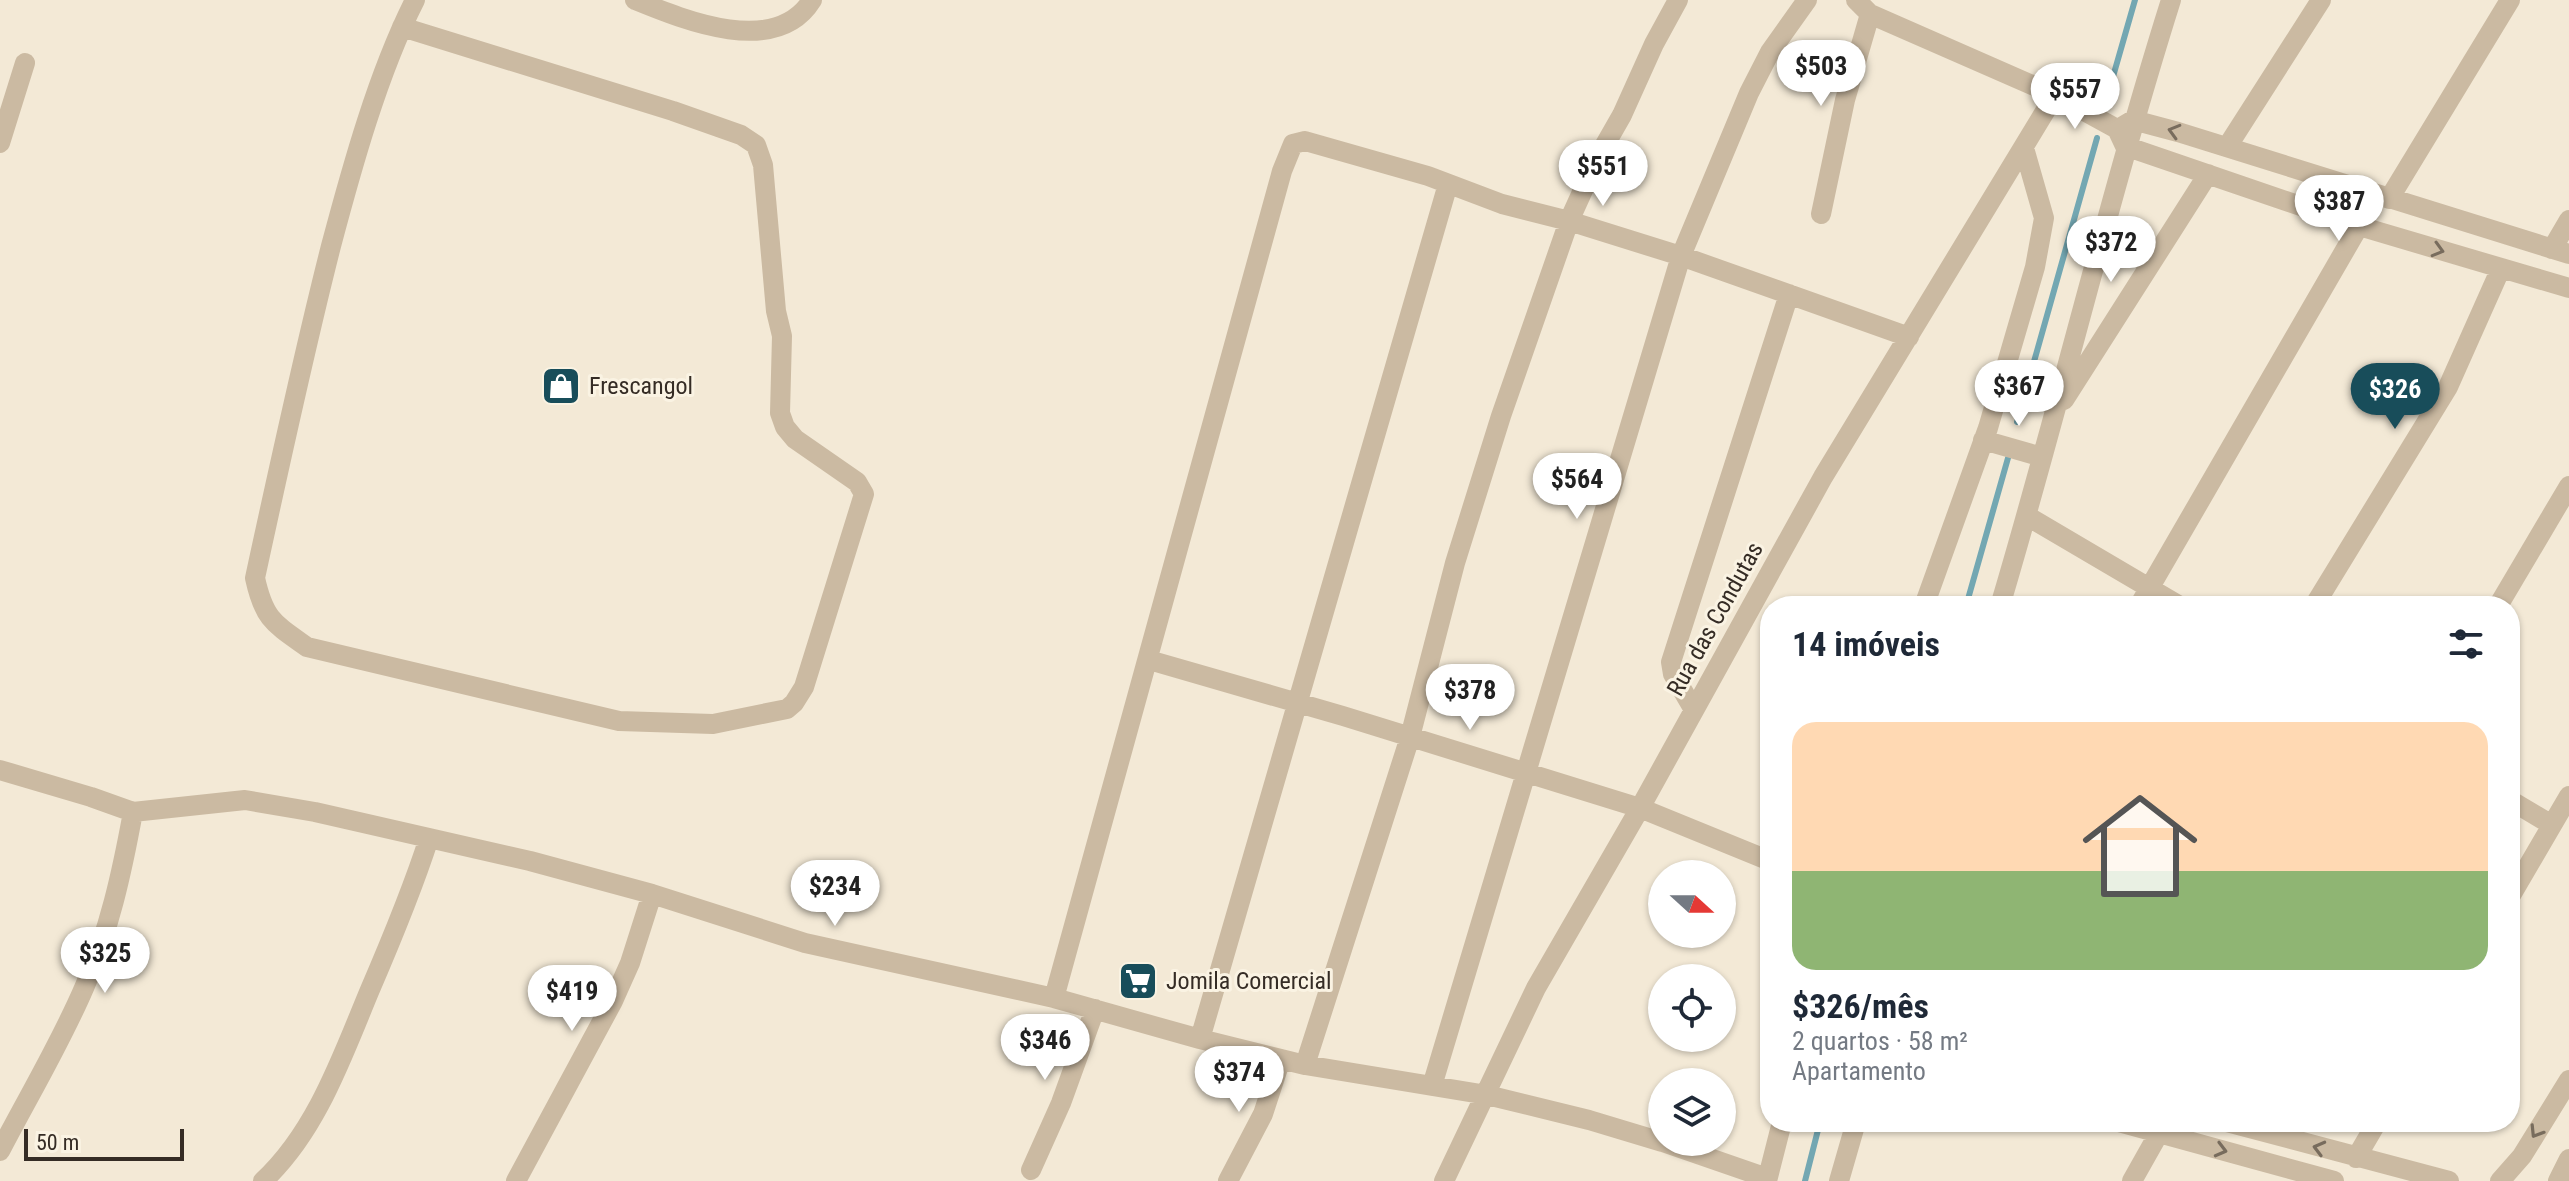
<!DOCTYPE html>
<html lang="pt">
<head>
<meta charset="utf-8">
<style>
  body { margin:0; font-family:"Roboto Condensed",sans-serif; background:#f2f2f3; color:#1f2937; height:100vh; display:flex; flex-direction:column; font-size:30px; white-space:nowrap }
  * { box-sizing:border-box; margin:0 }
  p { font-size:26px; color:#747a83 }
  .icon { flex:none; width:44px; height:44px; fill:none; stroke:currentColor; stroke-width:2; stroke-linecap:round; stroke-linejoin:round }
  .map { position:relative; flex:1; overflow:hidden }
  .side { position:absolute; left:1760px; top:596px; width:760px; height:536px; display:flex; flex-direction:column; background:#fff; border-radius:32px; box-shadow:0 2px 6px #0004 }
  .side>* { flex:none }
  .needle { width:52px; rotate:111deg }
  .controls { position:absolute; left:1648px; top:860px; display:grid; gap:16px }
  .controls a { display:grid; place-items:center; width:88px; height:88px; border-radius:50%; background:#fff; box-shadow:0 2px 6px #0004; font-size:40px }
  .scale { position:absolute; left:24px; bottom:20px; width:160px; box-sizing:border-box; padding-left:8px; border:4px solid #352c25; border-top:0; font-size:22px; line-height:28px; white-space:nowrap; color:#352c25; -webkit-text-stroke:6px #faf3e3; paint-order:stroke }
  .price { position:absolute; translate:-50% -68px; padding:0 18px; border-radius:28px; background:#fff; color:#222; font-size:26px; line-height:52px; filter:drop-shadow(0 2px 4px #0008) }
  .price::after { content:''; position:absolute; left:50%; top:48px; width:24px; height:18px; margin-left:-12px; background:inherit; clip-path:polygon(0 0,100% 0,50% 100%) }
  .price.selected { background:#184d5a; color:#fff }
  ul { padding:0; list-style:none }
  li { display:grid; align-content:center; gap:16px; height:424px; padding:0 32px }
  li+li { border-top:2px solid #e0e1e3 }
  li span { display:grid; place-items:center; height:248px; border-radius:24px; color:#555 }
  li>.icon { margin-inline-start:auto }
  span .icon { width:144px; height:144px; fill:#fffc; stroke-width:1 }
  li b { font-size:34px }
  h2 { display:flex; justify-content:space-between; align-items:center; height:96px; padding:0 32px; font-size:34px }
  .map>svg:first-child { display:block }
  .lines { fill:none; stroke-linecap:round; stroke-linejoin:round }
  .stream { stroke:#73a7b2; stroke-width:6 }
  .minor { stroke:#cbbaa2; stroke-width:20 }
  .oneway { stroke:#786c5d }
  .labels { text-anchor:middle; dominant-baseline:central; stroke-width:6; stroke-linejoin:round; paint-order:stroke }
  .poi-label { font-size:24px; fill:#352c25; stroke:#faf3e3; text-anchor:start }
  .street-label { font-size:24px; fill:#352c25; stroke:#faf3e3 }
</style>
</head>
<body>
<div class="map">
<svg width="2569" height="1181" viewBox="0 0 2569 1181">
  <rect width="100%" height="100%" fill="#f3e9d6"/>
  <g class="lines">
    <path class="stream" d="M2104,108L2135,0
      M2017,422L2097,138
      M1966,606L2008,458
      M1805,1181L1820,1122"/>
    <path class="minor" d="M635,0C684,20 776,58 812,0
      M1856,0L1870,14L2055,95L2117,129L2125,146L2359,226L2569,288
      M402,27L673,111L741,135L756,145L763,165L776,311L782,336L780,413L785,427L795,439L857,482L864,494L804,687L794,703L787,709L713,724L619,721L307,647C273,623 264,619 255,578C279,467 303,356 331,246C352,167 378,73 415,0
      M2123,126L2133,120L2178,132L2569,254
      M0,143L25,63
      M2227,147L2321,0
      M2389,199L2510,0
      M1821,214L1845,100L1870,14
      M2552,249L2569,220
      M2064,400L2208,174
      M1983,440L2042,457
      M2027,516L2180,606
      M1924,606L1988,428L2035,267L2044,218L2024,148
      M2000,606C2060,405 2108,200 2171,0
      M2139,606L2359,226
      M2314,606L2448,387L2501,268
      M2498,606L2569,486
      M1149,660L1343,716L1640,808L1770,861
      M1694,710L1673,674L1671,662L1789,294
      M0,770L91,797L133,812L245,800L315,812L530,861L652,894L805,943L1054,998L1200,1039L1305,1065L1487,1095L1589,1120L1662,1142
      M2510,800L2552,825
      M2510,897L2569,796
      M1054,998L1282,171L1293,144L1305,141L1428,176L1502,204L1569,221L1681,256L1909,337
      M1200,1039L1448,184
      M1305,1065L1410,737L1455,563L1501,416L1569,221L1598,157L1622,115L1654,44L1678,0
      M1432,1086L1681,256L1749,93L1770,52L1807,0
      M2119,1122L2334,1181
      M2227,1122L2449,1181
      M1663,1142L1767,1178
      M0,1151C28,1097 60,1044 84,988C109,932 122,872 133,812
      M2356,1158L2377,1122
      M1031,1170L1061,1103L1095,1009
      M263,1181C316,1132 342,1057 369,992C391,941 412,891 429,838
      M516,1181L613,1001L630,963L652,894
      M1228,1181L1263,1114L1281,1059
      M1444,1181L1536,988L1640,808L1823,477L2055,95
      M1767,1181L1782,1122
      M1839,1181L1856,1122
      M2132,1181L2159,1133
      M2500,1181L2522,1156L2569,1080
      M2558,1181L2569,1159"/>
  </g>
  <defs><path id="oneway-chevron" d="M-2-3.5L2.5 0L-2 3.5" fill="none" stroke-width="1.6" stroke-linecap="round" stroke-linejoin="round" transform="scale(2)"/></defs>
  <g class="oneway">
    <use href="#oneway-chevron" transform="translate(2174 131) rotate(-164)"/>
    <use href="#oneway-chevron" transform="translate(2438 250) rotate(16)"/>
    <use href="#oneway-chevron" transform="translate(2536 1132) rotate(122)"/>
    <use href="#oneway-chevron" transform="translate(2319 1148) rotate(-165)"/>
    <use href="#oneway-chevron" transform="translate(2221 1150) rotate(15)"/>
  </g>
  <defs>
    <g id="shop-square" transform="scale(2)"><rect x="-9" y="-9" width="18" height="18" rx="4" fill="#184d5a" stroke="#faf3e3"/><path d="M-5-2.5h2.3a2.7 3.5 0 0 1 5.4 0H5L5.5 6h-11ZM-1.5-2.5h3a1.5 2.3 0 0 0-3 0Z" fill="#fff"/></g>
    <g id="supermarket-square" transform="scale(2)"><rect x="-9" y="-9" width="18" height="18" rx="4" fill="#184d5a" stroke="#faf3e3"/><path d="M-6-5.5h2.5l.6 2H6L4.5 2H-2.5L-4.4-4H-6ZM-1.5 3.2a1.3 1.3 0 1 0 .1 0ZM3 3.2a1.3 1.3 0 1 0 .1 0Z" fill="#fff"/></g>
  </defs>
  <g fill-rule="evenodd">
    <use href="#shop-square" x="561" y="386"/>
    <use href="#supermarket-square" x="1138" y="981"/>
  </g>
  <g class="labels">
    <g class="poi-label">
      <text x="589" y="386">Frescangol</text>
      <text x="1166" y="981">Jomila Comercial</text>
    </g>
    <g class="street-label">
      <text transform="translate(1715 619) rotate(-61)">Rua das Condutas</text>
    </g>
  </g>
</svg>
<div class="controls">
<a><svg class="needle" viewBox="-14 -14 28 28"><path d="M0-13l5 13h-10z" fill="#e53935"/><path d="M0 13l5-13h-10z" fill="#747a83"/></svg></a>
<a><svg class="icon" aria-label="locate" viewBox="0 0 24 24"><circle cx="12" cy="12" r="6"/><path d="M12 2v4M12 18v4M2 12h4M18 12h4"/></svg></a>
<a><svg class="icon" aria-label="layers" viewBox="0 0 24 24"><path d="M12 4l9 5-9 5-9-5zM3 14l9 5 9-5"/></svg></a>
</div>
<div class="scale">50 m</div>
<b class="price" style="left:1821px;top:108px">$503</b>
<b class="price" style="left:2075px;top:131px">$557</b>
<b class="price" style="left:1603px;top:208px">$551</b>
<b class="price" style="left:2339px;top:243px">$387</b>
<b class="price" style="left:2111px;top:284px">$372</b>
<b class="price" style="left:2019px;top:428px">$367</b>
<b class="price selected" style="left:2395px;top:431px">$326</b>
<b class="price" style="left:1577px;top:521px">$564</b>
<b class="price" style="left:1470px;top:732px">$378</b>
<b class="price" style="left:835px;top:928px">$234</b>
<b class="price" style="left:105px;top:995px">$325</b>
<b class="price" style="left:572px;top:1033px">$419</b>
<b class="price" style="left:1045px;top:1082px">$346</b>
<b class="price" style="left:1239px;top:1114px">$374</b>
<section class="side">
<h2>14 imóveis<svg class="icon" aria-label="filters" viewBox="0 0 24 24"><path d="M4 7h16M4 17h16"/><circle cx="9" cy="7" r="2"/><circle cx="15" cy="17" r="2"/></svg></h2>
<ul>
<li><span style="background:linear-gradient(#ffd9b3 60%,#8fb573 0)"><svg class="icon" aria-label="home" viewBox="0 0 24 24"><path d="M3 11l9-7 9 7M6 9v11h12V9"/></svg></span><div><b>$326/mês</b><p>2 quartos · 58 m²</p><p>Apartamento</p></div></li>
</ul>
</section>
</div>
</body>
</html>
